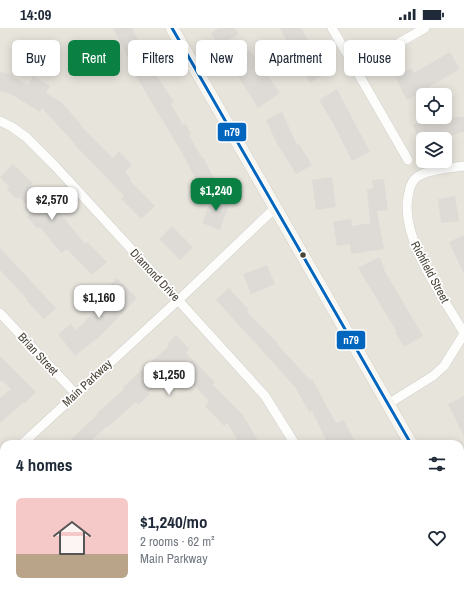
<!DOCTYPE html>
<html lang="en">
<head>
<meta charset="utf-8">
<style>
  body { margin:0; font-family:"Archivo Narrow",sans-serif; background:#f6f6f7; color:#1f2937; height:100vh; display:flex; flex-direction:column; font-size:15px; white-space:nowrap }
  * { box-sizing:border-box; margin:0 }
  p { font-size:13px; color:#747a83 }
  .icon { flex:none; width:22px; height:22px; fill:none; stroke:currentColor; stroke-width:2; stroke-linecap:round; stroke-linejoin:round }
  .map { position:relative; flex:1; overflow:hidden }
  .details { position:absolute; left:0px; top:412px; width:464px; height:156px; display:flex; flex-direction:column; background:#fff; border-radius:12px 12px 0 0; box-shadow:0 2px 10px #0003 }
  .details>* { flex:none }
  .top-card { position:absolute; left:12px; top:12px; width:440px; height:36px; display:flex; gap:8px }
  .tools { position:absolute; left:416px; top:60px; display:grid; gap:8px }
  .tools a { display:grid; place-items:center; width:36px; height:36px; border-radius:6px; background:#fff; box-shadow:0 2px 10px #0003; font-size:20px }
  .price { position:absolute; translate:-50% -34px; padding:0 9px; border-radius:8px; background:#fff; color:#222; font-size:13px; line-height:26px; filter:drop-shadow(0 1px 2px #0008) }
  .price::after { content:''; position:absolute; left:50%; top:24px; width:12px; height:9px; margin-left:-6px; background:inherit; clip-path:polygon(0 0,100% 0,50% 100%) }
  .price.current { background:#0b8043; color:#fff }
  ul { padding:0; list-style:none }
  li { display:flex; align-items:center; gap:12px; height:100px; padding:0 16px }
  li+li { border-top:1px solid #e0e1e3 }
  li span { display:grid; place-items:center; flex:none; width:112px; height:80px; border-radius:6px; color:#555 }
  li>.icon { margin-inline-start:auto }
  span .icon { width:48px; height:48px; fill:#fffc; stroke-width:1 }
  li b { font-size:17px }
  h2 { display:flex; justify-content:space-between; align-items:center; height:48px; padding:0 16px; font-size:17px }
  .chip { padding:0 14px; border-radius:6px; background:#fff; box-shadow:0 2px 10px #0003; font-size:14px; line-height:36px }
  .chip.current { background:#0b8043; color:#fff }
  .status { display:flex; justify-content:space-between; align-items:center; height:28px; padding:0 20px; background:#fff; direction:ltr }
  .status svg { height:11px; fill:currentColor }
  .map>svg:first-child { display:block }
  .residential { fill:#e7e4dc; fill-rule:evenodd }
  .building { fill:#dedbd6 }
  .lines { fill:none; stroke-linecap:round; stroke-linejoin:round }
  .minor-casing { stroke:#d2d0cb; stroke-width:10 }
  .secondary-casing { stroke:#d3cfc5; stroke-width:14 }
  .minor { stroke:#fdfdfc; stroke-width:9 }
  .secondary { stroke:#f7f6f1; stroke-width:13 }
  .bus-1-casing { stroke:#fff; stroke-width:6 }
  .bus-1 { stroke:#0065bd; stroke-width:3 }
  .bus-dot { fill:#4b4439; stroke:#fff; stroke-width:1.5 }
  .labels { text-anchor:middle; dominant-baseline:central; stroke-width:3.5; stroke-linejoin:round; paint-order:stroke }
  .street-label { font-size:12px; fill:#4b4439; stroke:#fff }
  .line-badge { stroke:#fff; stroke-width:1.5 }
  .badge-label { font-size:11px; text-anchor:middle; font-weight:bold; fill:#fff }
</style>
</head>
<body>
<div class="status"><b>14:09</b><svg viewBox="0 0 49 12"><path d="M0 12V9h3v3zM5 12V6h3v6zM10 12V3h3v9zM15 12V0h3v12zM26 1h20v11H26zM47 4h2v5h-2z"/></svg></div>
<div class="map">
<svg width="464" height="568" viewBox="0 0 464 568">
  <rect width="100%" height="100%" fill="#f4f2ee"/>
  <path class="residential" d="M0,0H464V568H0ZM423,67H445V89H423ZM423,111H445V133H423ZM4,416H460V564H4Z"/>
  <path class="building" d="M113,0H132L151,39L174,74L171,76L183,97L186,96L191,106L189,107L202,130L203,129L216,154L201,162L181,123L134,45L135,44Z
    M219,0H235L239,6L219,18L211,5Z
    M280,0H301L308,12L306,13L325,46L310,55Z
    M250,22L266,49L268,48L280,65L258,80L229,34Z
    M450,24L460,41L407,72L395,49L411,40L414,45Z
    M0,44L13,47L12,48L28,57L33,48L50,58L46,65L61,74L81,96L80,97L113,130L119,123L132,137L125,144L131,151L129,152L155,178L141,191L121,171L124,168L74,116H75L42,80L40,84L11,66L0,63Z
    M337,61L370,124L352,133L333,95L319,72Z
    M282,84L297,117L299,116L312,137L296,146L276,114L266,92Z
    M431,89H464V103L444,111H419L413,97Z
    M13,136L33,155L31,156L59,184L85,216L87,214L107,234L92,247L67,221L61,225L40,199L38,201L27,189L33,183L19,169L17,171L7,161L9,159L0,149Z
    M332,149L336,179L316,182L312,152Z
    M384,151L388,182L377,183L384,221L351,226L350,216L337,218L333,194L351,191L352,198L370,195L367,161L373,160L372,152Z
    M213,167L230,173L220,202L202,195Z
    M455,168L459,193L441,195L438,171Z
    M172,198L193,219L180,232L159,211Z
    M464,207V246L449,214Z
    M0,220L56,280L44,291L26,272L27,271L0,242Z
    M379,229L385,241L384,242L423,308L404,319L395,304H397L358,240Z
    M267,237L275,256L251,266L243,246Z
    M117,250L137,270L99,309L75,328L58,306L71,296L76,302L111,267L105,262Z
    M229,260L249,282L247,284L278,315L277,316L310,352L312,351L336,395L344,392L356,416H328L312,383L309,384L295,359L216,272Z
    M176,307L189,321L186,325L215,354L213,357L242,386L260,416H240L227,395L224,398L205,378L209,373L173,336L172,338L170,336L152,352L157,357L148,365L150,366L138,377L136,374L108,399L107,398L88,416H75L71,411L97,387L96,386L124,361L123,359L169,318L167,316Z
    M0,328L36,364L25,375L24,374L0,395V370L11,361L3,353H0Z
    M464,368V409L448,376Z"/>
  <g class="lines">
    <g class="minor-casing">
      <path id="minor" d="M332,0L408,132
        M355,40L425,0
        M0,93L12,99L26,109L55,138L178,272L265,368L295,416
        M464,138C451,140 427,141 417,149C412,153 410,158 409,164C397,207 443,269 464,305
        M0,285L76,366
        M388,376L433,348L444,338L464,306
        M22,416L187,264L275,180
        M0,436L4,432
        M460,480L464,479
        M64,568L69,564
        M159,568V564"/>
    </g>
    <g class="secondary-casing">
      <path id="secondary" d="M172,0L411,416
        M460,501L464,508"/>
    </g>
    <use href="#minor" class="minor"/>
    <use href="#secondary" class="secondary"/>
    <g class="bus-1-casing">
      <path id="bus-1" d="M172,0L411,416"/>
    </g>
    <use href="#bus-1" class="bus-1"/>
  </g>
  <circle class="bus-dot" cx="303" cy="227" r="3.5"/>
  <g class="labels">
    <g class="street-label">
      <text transform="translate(430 244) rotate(62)">Richfield Street</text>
      <text transform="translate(155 247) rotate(47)">Diamond Drive</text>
      <text transform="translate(38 326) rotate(47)">Brian Street</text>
      <text transform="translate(87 355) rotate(-43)">Main Parkway</text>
    </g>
  </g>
  <g class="line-badge">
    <rect x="217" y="94" width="30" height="20" rx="4" fill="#0065bd"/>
    <rect x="336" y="302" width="30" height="20" rx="4" fill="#0065bd"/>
  </g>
  <g class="badge-label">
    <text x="232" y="108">n79</text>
    <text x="351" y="316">n79</text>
  </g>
</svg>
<div class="tools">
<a><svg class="icon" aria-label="locate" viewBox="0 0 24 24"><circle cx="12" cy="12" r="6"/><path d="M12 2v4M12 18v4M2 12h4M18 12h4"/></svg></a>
<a><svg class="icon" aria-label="layers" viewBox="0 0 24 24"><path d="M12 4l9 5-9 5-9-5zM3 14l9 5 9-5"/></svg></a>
</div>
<b class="price current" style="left:216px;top:184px">$1,240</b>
<b class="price" style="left:52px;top:193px">$2,570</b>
<b class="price" style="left:99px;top:291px">$1,160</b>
<b class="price" style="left:169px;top:368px">$1,250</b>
<div class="top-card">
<a class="chip">Buy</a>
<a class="chip current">Rent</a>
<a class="chip">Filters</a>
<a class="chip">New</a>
<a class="chip">Apartment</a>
<a class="chip">House</a>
</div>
<section class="details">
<h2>4 homes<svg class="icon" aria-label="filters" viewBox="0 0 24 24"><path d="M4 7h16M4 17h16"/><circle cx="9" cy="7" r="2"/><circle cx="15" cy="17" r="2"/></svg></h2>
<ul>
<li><span style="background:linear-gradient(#f6c9c9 70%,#b9a48a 0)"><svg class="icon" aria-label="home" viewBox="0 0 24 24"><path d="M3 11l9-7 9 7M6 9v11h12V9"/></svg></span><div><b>$1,240/mo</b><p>2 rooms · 62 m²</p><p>Main Parkway</p></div><svg class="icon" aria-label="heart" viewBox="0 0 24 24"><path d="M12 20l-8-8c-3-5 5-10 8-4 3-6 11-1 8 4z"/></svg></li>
</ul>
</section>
</div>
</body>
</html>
